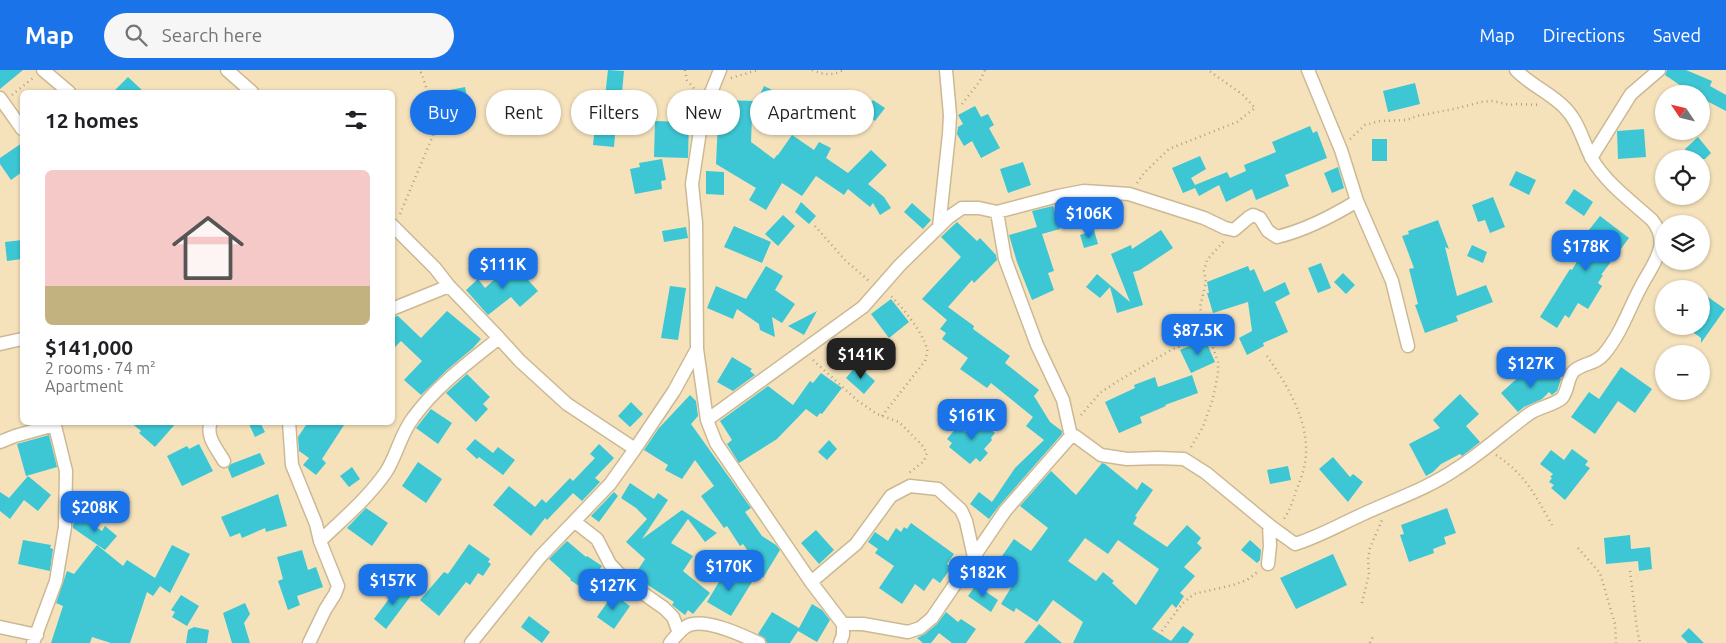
<!DOCTYPE html>
<html lang="en">
<head>
<meta charset="utf-8">
<style>
  body { margin:0; font-family:Ubuntu,sans-serif; background:#f6f6f6; color:#202124; height:100vh; display:flex; flex-direction:column; font-size:19px; white-space:nowrap }
  * { box-sizing:border-box; margin:0 }
  p { font-size:16px; color:#757577 }
  .icon { flex:none; width:28px; height:28px; fill:none; stroke:currentColor; stroke-width:2; stroke-linecap:round; stroke-linejoin:round }
  .map { position:relative; flex:1; overflow:hidden }
  .side { position:absolute; left:20px; top:20px; width:375px; height:335px; display:flex; flex-direction:column; background:#fff; border-radius:8px; box-shadow:0 1px 4px #0004 }
  .side>* { flex:none }
  .hud { position:absolute; left:410px; top:20px; width:475px; height:45px; display:flex; gap:10px }
  .needle { width:32px; rotate:305deg }
  .buttons { position:absolute; left:1655px; top:15px; display:grid; gap:10px }
  .buttons a { display:grid; place-items:center; width:55px; height:55px; border-radius:50%; background:#fff; box-shadow:0 1px 4px #0004; font-size:25px }
  .price { position:absolute; translate:-50% -42px; padding:0 11px; border-radius:10px; background:#1a73e8; color:#fff; font-size:16px; line-height:32px; filter:drop-shadow(0 1px 2px #0008) }
  .price::after { content:''; position:absolute; left:50%; top:30px; width:15px; height:11px; margin-left:-8px; background:inherit; clip-path:polygon(0 0,100% 0,50% 100%) }
  .price.active { background:#222; color:#fff }
  ul { padding:0; list-style:none }
  li { display:grid; align-content:center; gap:10px; height:265px; padding:0 25px }
  li span { display:grid; place-items:center; height:155px; border-radius:8px; color:#555 }
  li>.icon { margin-inline-start:auto }
  span .icon { width:90px; height:90px; fill:#fffc; stroke-width:1 }
  li b { font-size:21px }
  h2 { display:flex; justify-content:space-between; align-items:center; height:60px; padding:0 25px; font-size:21px }
  .chip { padding:0 18px; border-radius:22px; background:#fff; box-shadow:0 1px 4px #0004; font-size:18px; line-height:45px }
  .chip.active { background:#1a73e8; color:#fff }
  header { display:flex; align-items:center; gap:30px; box-sizing:border-box; height:70px; padding:0 25px; background:#1a73e8; color:#fff }
  header strong { font-size:24px }
  nav { display:flex; gap:28px; margin-inline-start:auto; font-size:18px }
  .search { width:350px; height:45px; background:#f6f6f6; display:flex; align-items:center; gap:12px; box-sizing:border-box; padding:0 18px; border-radius:28px; color:#757577; font-size:19px }
  .map>svg:first-child { display:block }
  .building { fill:#3dc6d3; fill-rule:evenodd }
  .lines { fill:none; stroke-linecap:round; stroke-linejoin:round }
  .street-casing { stroke:#ccb994; stroke-width:15 }
  .path { stroke:#afa082; stroke-width:2.5; stroke-dasharray:1 4; stroke-linecap:butt }
  .street { stroke:#fff; stroke-width:12 }
</style>
</head>
<body>
<header>
<strong>Map</strong>
<div class="search"><svg class="icon" aria-label="search" viewBox="0 0 24 24"><circle cx="10" cy="10" r="6"/><path d="M15 15l6 6"/></svg>Search here</div>
<nav><a>Map</a><a>Directions</a><a>Saved</a></nav>
</header>
<div class="map">
<svg width="1726" height="573" viewBox="0 0 1726 573">
  <rect width="100%" height="100%" fill="#f5e2bb"/>
  <path class="building" d="M0,0H23L0,19Z
    M608,0L624,1L621,33L616,54L614,77L593,75L596,48L592,47L597,25L605,27Z
    M1667,0H1686L1712,11L1710,16L1726,25V41L1701,28V24H1685L1687,20L1665,5Z
    M128,7L144,22H113Z
    M1415,13L1420,34L1388,42L1383,21Z
    M764,16L797,32L788,49L768,40L763,52L752,46L751,72L774,89L777,85H778L792,65L814,80L819,72L831,78L826,88L848,103L871,80L887,95L868,114L884,127L891,138L880,145L873,133L870,137L848,119L844,125L816,106L802,126L782,113L766,140L749,130L756,118L716,94L719,30L757,31Z
    M465,17L469,36L449,40L445,21Z
    M873,30L885,38L875,51L863,42Z
    M975,36L981,47L988,44L994,55L989,58L1000,78L981,88L972,71L964,76L957,64L958,57L963,54L958,45Z
    M655,51L689,52L688,88L654,87Z
    M1310,56L1313,63L1317,61L1327,88L1285,105L1289,116L1256,130L1252,119L1226,132L1219,115L1199,126L1195,118L1183,123L1172,98L1200,86L1206,99L1191,108L1195,115L1227,102L1230,108L1246,101L1244,95L1276,82L1272,72Z
    M1644,59L1646,87L1618,89L1617,61Z
    M1698,67L1711,83L1705,89H1694L1685,79Z
    M1372,69H1387V91H1372Z
    M22,73V102L11,110L0,94V88Z
    M662,89L666,110L661,111L662,119L635,124L630,99L640,97L639,93Z
    M1023,92L1031,115L1008,123L1000,99Z
    M1338,97L1344,118L1332,123L1324,103Z
    M706,101L724,102V125L706,124Z
    M1516,101L1536,110L1529,125L1509,115Z
    M1574,119L1593,132L1584,146L1565,133Z
    M1493,127L1505,157L1490,163L1485,150L1478,152L1472,135Z
    M801,132L816,146L809,154L795,142Z
    M912,133L931,150L923,159L904,142Z
    M1053,136L1060,159L1042,164L1054,201L1048,203L1054,220L1032,230L1017,192L1009,165L1037,157L1032,141Z
    M783,145L795,156L778,176L765,164Z
    M1600,146L1629,168L1601,205H1603L1598,213L1602,216L1588,239L1578,233L1569,248L1565,245L1557,258L1540,247L1570,199L1572,200L1590,169L1585,165Z
    M1438,150L1449,179L1445,177L1457,226L1486,215L1493,232L1456,246L1458,251L1425,263L1415,235L1418,234L1409,199L1414,198L1402,166L1409,164L1408,161Z
    M957,152L977,171L980,168L996,185L997,190L974,213L972,210L948,237L974,256L973,259L1010,286L1005,293L1039,320L1034,326L1050,352L1062,361V364L999,436L989,449L970,434L979,422L992,432L1015,398L1044,370L1026,356L1033,347L991,313L987,318L960,299L968,288L942,269L946,263L940,259L947,250L922,229L961,187L941,167Z
    M734,156L771,172L762,193L724,177Z
    M686,157L688,168L664,172L662,161Z
    M1094,160L1098,174L1084,178L1080,165Z
    M1161,160L1173,178L1140,200L1133,202L1143,235L1117,243L1110,217L1100,228L1086,217L1097,204L1130,232L1111,184L1131,175L1132,179Z
    M22,170V189L7,191L5,172Z
    M1472,175L1487,182L1483,193L1467,186Z
    M513,193L538,221L520,237L511,227L488,245L466,220L478,209L485,218Z
    M1321,193L1331,218L1318,223L1308,198Z
    M766,196L783,206L775,220L795,234L782,253L772,247L775,267L760,260L759,254L737,239L733,249L707,238L716,216L746,229Z
    M1248,196L1250,201L1254,199L1264,222L1285,212L1290,224L1275,232L1288,262L1263,273L1264,276L1247,285L1239,268L1252,261L1248,232L1213,243L1207,223H1209L1207,212Z
    M1343,203L1355,215L1346,224L1334,212Z
    M670,216L686,218L678,270L661,268Z
    M1708,227L1725,239L1701,273V268L1684,256H1701V238Z
    M891,229L909,252L889,268L871,244Z
    M447,241L481,269L473,278L448,299L421,325L404,310L422,291L401,271L392,280V247L398,246L421,268Z
    M817,241L804,265L788,256Z
    M1205,269L1215,292L1191,303L1180,280Z
    M732,287L752,299L750,301L755,305L733,321L717,312Z
    M857,295L875,311L864,324L846,308Z
    M1542,297L1547,303L1551,299L1561,309L1557,321L1552,325L1549,322L1542,329L1524,337L1518,342L1501,323L1524,302L1530,309Z
    M1621,297L1652,319L1635,343L1618,331L1595,364L1571,347L1589,322L1599,329Z
    M821,303L842,318L822,344L820,343L817,347L806,339L777,369L739,393L727,374L732,370L720,351L768,316L793,335L810,311L813,313Z
    M467,304L490,327L483,334L488,339L476,352L446,323Z
    M1192,305L1198,323L1165,335L1166,336L1140,347L1142,353L1119,363L1105,332L1135,318L1134,315L1155,307L1158,317Z
    M1460,324L1479,344L1466,356L1480,372L1462,386L1460,384L1441,394L1433,402L1426,406L1409,374L1440,358L1433,350Z
    M690,325L696,331L698,346L691,354L751,438L745,442L762,466L776,475L780,480L763,508L753,494L755,491L743,474L740,476L727,456L724,458L701,426L714,416L695,390L682,409L665,400L668,395L644,380L659,358Z
    M631,332L643,344L630,357L618,346Z
    M431,339L452,353L438,374L416,358Z
    M977,348L995,363L991,368L992,370L984,379L988,383L980,392L976,388L970,394L949,377L952,373L947,369L958,356L965,362Z
    M130,352H177L155,377L139,363L141,361Z
    M248,352H260L265,362L255,367Z
    M308,352H346L322,389L326,393L316,405L303,395L309,388L299,381L298,367Z
    M49,365L57,397L26,406L17,374Z
    M475,369L493,383L498,377L515,390L503,405L479,387L477,389L466,379Z
    M829,370L837,379L827,390L818,382Z
    M199,374L213,401L182,416L167,386L187,376L189,379Z
    M599,374L614,388L595,408L600,412L582,431L573,423L547,450L545,448L531,466L493,435L509,416L535,437L542,429L546,433L570,408L573,411L595,388L590,384Z
    M1572,379L1588,391L1585,395L1590,398L1565,430L1551,418L1554,415L1549,412L1552,408L1550,407L1553,404L1540,394L1551,380L1564,390Z
    M260,383L265,394L232,408L228,398L231,394Z
    M1333,387L1350,407L1353,404L1363,412L1348,432L1319,399Z
    M418,392L442,409L426,433L402,416Z
    M1102,393L1105,394L1137,420L1142,412L1153,420L1135,446L1137,447L1133,454L1167,477L1187,455L1201,468L1197,473L1202,478L1184,497L1195,506L1180,523L1184,526L1176,538L1172,534L1152,559L1171,571L1183,556L1194,564L1188,573H1073L1083,552L1053,530L1037,552L1016,538L1014,542L1001,534L1015,511L995,496L1014,469L1031,481L1048,458L1020,436L1051,401L1076,425ZM1085,468L1108,484L1118,470L1159,499L1136,535L1112,513L1114,511L1103,502L1096,511L1068,491Z
    M1288,396L1291,410L1270,414L1267,400Z
    M352,397L360,409L349,417L340,406Z
    M28,406L51,425L38,441L24,430L10,449L0,441V422L9,428Z
    M630,413L654,429L658,423L668,430L642,469L682,440L717,463L705,472L688,449L671,473L693,486L683,501L710,523L693,544L688,540L685,545L672,535L674,532L634,506L645,489L626,472L647,449L636,438L621,428Z
    M614,422L618,426L599,452L591,446Z
    M278,424L287,456L266,462L265,458L242,468L240,463L230,467L221,447Z
    M366,438L388,453L372,476L347,458Z
    M1447,438L1456,463L1444,467L1446,474L1433,479L1434,483L1409,492L1400,465L1404,464L1401,455Z
    M79,446L102,461L105,456L117,466L105,480L73,458V455Z
    M911,453L954,484L947,494L952,497L940,513L933,508L924,521L915,514L902,534L879,518L894,496L875,483L878,479L868,472L875,462L888,471L896,458L901,462L904,457L907,459Z
    M816,460L834,480L819,494L801,473Z
    M1630,465L1631,479L1650,477L1652,499L1639,501L1638,491L1606,494L1604,468Z
    M23,470L51,475L50,478L53,479L50,501L18,494Z
    M1250,470L1261,480L1260,490L1257,493L1241,480Z
    M567,471L586,487L587,486L602,496L585,520L570,510L571,509L549,489Z
    M469,474L490,489L488,492L491,494L483,506L478,503L470,515L466,512L439,546L420,530L444,502L448,504Z
    M97,475L123,496L127,490L155,508L172,475L190,484L170,523L160,516L153,526L147,522L130,573H111L92,567L90,573H51L63,536L56,533L67,501L74,504Z
    M302,480L308,500L316,497L323,517L297,526L300,535L288,540L278,511L283,509L277,487Z
    M1333,484L1347,515L1296,539L1280,508Z
    M722,494L752,512L731,546L707,532L723,505L735,513Z
    M400,514L413,523L386,559L374,549Z
    M976,515L998,530L991,542L968,526Z
    M613,524L630,536L614,559L597,547Z
    M181,525L199,536L187,556L172,547L175,542L171,540Z
    M245,533L250,544L244,553L250,573H232L223,543Z
    M812,534L822,540L830,550L817,572L798,561L790,573H767L765,568L758,564L772,542L799,558Z
    M946,542L958,552L961,549L976,559L966,573H952L939,563L931,573H923L917,568L925,564L937,554Z
    M529,546L550,562L542,573L521,557Z
    M1039,554L1062,573H1024Z
    M194,557L209,560L207,573H186L188,560Z
    M1689,558L1704,573H1688L1681,566Z"/>
  <g class="lines">
    <g class="street-casing">
      <path id="street" d="M43,0L69,22
        M227,0L252,22
        M1308,0L1341,80L1357,131L1392,211L1408,276
        M0,28L22,59
        M1591,88L1631,24L1659,0
        M997,142L1005,189L1037,275L1063,330L1071,366
        M392,155L435,198L449,216L499,268L520,291L567,334L635,379
        M939,157L949,64L950,45L946,0
        M392,239L449,216
        M0,274L22,269
        M697,279L707,350L716,373L811,512L843,554V565L840,573
        M707,350L863,237L900,195L949,147L962,138H979L997,142L1058,126L1084,121L1129,124L1204,148L1225,158L1234,160L1248,148L1253,145L1260,148L1268,161L1277,167C1306,160 1331,147 1357,131
        M211,352C205,366 217,379 224,391
        M289,352L292,395L316,454L320,471L338,516L335,524L325,540L309,573
        M0,372L15,366L54,355
        M575,452L597,469L610,494L627,512L664,538L673,547L679,563
        M320,471C343,449 368,428 386,402C397,385 400,365 413,348C436,316 469,292 499,268
        M1268,494L1270,476L1269,455
        M811,512L856,474L891,426L910,416L938,419L961,440L966,451L974,487
        M843,554H863L908,562L920,558L932,548L1005,441L1071,366H1075L1101,385L1127,389L1158,388L1184,389L1206,403L1269,455L1295,474C1318,467 1339,455 1361,445C1393,430 1427,419 1456,399C1482,383 1504,362 1529,344C1538,337 1555,335 1562,328C1569,320 1567,306 1575,300C1584,293 1596,294 1604,284C1622,263 1630,235 1644,211C1656,190 1670,172 1652,150C1631,131 1607,114 1592,89C1583,72 1579,52 1565,38C1551,23 1530,15 1516,0
        M0,557L37,565
        M33,573L56,511L65,457L66,401L54,352
        M471,573L540,487L610,414L635,379L674,321L697,279L696,153L692,114L700,61L706,35L720,0
        M670,573C675,567 680,560 687,556C704,547 742,565 759,573"/>
    </g>
    <path class="path" d="M685,0L687,10L697,22
      M812,0C824,5 832,6 843,0
      M731,8L758,0
      M12,25L33,8
      M962,34L980,11L985,0
      M1350,69L1365,55L1380,51L1407,50L1417,46L1454,39L1481,32L1493,31L1510,35L1517,34L1540,35
      M1137,113L1144,103L1169,79L1237,52L1255,38L1243,25L1208,0
      M400,144L434,63V43L422,4L419,0
      M815,156L845,190L869,211
      M1701,168L1707,169
      M1267,286C1285,312 1305,344 1306,376C1307,392 1302,407 1296,421C1293,431 1290,440 1284,449
      M813,290L858,331L877,344L899,352L921,374L927,383L924,391L909,403
      M1081,345L1100,323L1118,311L1171,280L1208,265
      M882,346L925,291C926,287 928,282 927,279C922,261 903,238 890,225
      M1191,377L1203,357L1213,328L1218,304V292L1202,246L1200,237L1206,212L1204,201L1207,190L1224,171
      M1496,385C1526,405 1535,425 1552,455
      M1578,478L1600,503L1615,554L1616,573
      M1630,501L1637,559L1640,573
      M1362,533L1369,504L1368,489L1370,478L1382,450
      M1153,573L1182,534L1194,524L1233,515L1247,510L1259,501
      M1370,573L1373,566"/>
    <use href="#street" class="street"/>
  </g>
</svg>
<div class="buttons">
<a><svg class="needle" viewBox="-14 -14 28 28"><path d="M0-13l5 13h-10z" fill="#e53935"/><path d="M0 13l5-13h-10z" fill="#757577"/></svg></a>
<a><svg class="icon" aria-label="locate" viewBox="0 0 24 24"><circle cx="12" cy="12" r="6"/><path d="M12 2v4M12 18v4M2 12h4M18 12h4"/></svg></a>
<a><svg class="icon" aria-label="layers" viewBox="0 0 24 24"><path d="M12 4l9 5-9 5-9-5zM3 14l9 5 9-5"/></svg></a>
<a>+</a>
<a>−</a>
</div>
<b class="price" style="left:1089px;top:169px">$106K</b>
<b class="price" style="left:1586px;top:202px">$178K</b>
<b class="price" style="left:503px;top:220px">$111K</b>
<b class="price" style="left:1198px;top:286px">$87.5K</b>
<b class="price active" style="left:861px;top:310px">$141K</b>
<b class="price" style="left:1531px;top:319px">$127K</b>
<b class="price" style="left:972px;top:371px">$161K</b>
<b class="price" style="left:95px;top:463px">$208K</b>
<b class="price" style="left:729px;top:522px">$170K</b>
<b class="price" style="left:983px;top:528px">$182K</b>
<b class="price" style="left:393px;top:536px">$157K</b>
<b class="price" style="left:613px;top:541px">$127K</b>
<div class="hud">
<a class="chip active">Buy</a>
<a class="chip">Rent</a>
<a class="chip">Filters</a>
<a class="chip">New</a>
<a class="chip">Apartment</a>
</div>
<section class="side">
<h2>12 homes<svg class="icon" aria-label="filters" viewBox="0 0 24 24"><path d="M4 7h16M4 17h16"/><circle cx="9" cy="7" r="2"/><circle cx="15" cy="17" r="2"/></svg></h2>
<ul>
<li><span style="background:linear-gradient(#f6c9c9 75%,#c2b280 0)"><svg class="icon" aria-label="home" viewBox="0 0 24 24"><path d="M3 11l9-7 9 7M6 9v11h12V9"/></svg></span><div><b>$141,000</b><p>2 rooms · 74 m²</p><p>Apartment</p></div></li>
</ul>
</section>
</div>
</body>
</html>
